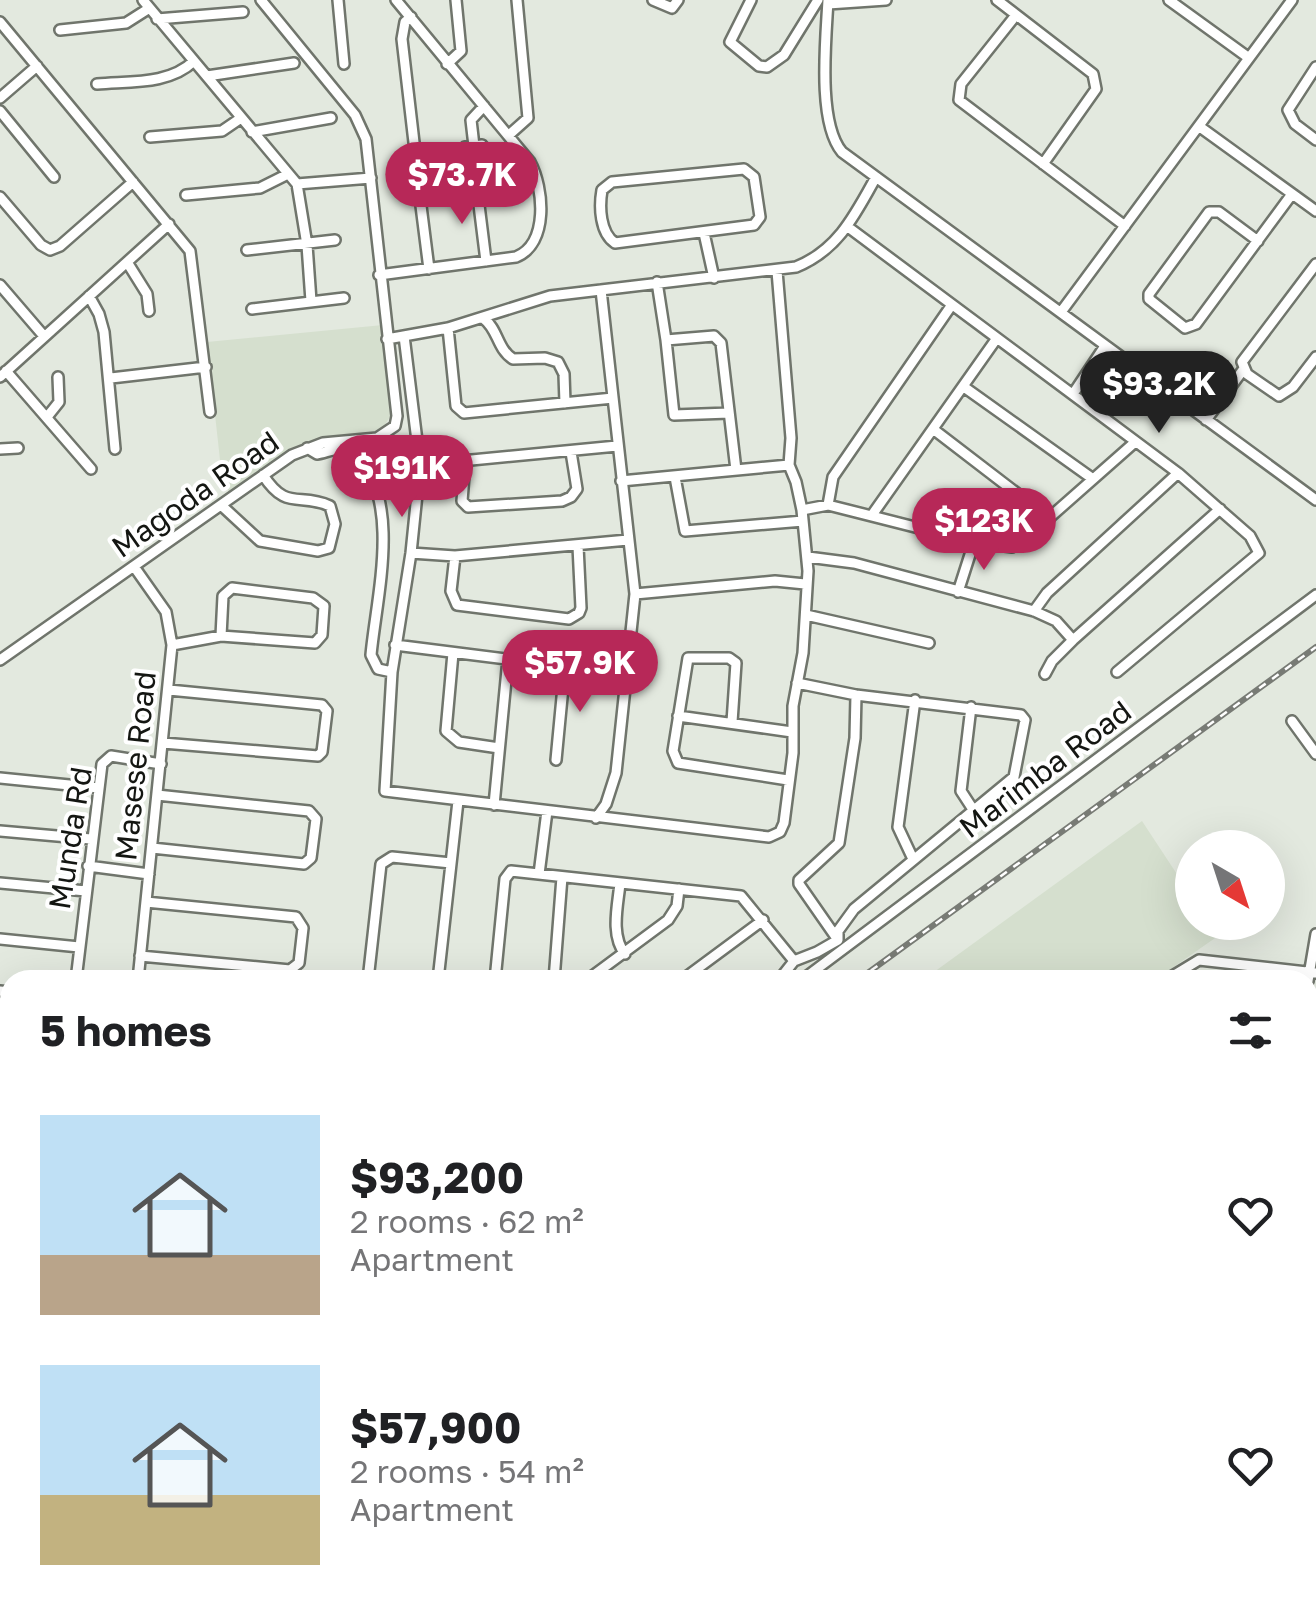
<!DOCTYPE html>
<html lang="en">
<head>
<meta charset="utf-8">
<style>
  body { margin:0; font-family:"Golos Text",sans-serif; background:#f6f6f6; color:#202124; height:100vh; display:flex; flex-direction:column; font-size:38px; white-space:nowrap }
  * { box-sizing:border-box; margin:0 }
  p { font-size:32px; color:#757577 }
  .icon { flex:none; width:55px; height:55px; fill:none; stroke:currentColor; stroke-width:2; stroke-linecap:round; stroke-linejoin:round }
  .map { position:relative; flex:1; overflow:hidden }
  .drawer { position:absolute; left:0px; top:970px; width:1318px; height:642px; display:flex; flex-direction:column; background:#fff; border-radius:30px 30px 0 0; box-shadow:0 10px 40px #0002 }
  .drawer>* { flex:none }
  .needle { width:65px; rotate:141deg }
  .tools { position:absolute; left:1175px; top:830px; display:grid; gap:20px }
  .tools a { display:grid; place-items:center; width:110px; height:110px; border-radius:50%; background:#fff; box-shadow:0 10px 40px #0002; font-size:50px }
  .price { position:absolute; translate:-50% -85px; padding:0 22px; border-radius:35px; background:#b72858; color:#fff; font-size:32px; line-height:65px; filter:drop-shadow(0 2px 5px #0008) }
  .price::after { content:''; position:absolute; left:50%; top:60px; width:30px; height:22px; margin-left:-15px; background:inherit; clip-path:polygon(0 0,100% 0,50% 100%) }
  .price.current { background:#222; color:#fff }
  ul { padding:0; list-style:none }
  li { display:flex; align-items:center; gap:30px; height:250px; padding:0 40px }
  li span { display:grid; place-items:center; flex:none; width:280px; height:200px; border-radius:0px; color:#555 }
  li>.icon { margin-inline-start:auto }
  span .icon { width:120px; height:120px; fill:#fffc; stroke-width:1 }
  li b { font-size:42px }
  h2 { display:flex; justify-content:space-between; align-items:center; height:120px; padding:0 40px; font-size:42px }
  .map>svg:first-child { display:block }
  .built { fill:#d5dfce }
  .lines { fill:none; stroke-linecap:round; stroke-linejoin:round }
  .minor-casing { stroke:#70756c; stroke-width:14 }
  .minor { stroke:#fff; stroke-width:9 }
  .rail-casing { stroke:#787b75; stroke-width:6 }
  .rail { stroke:#fff; stroke-width:2.5; stroke-dasharray:8; stroke-linecap:butt }
  .labels { text-anchor:middle; dominant-baseline:central; stroke-width:8; stroke-linejoin:round; paint-order:stroke }
  .street-label { font-size:30px; fill:#141612; stroke:#fff }
</style>
</head>
<body>
<div class="map">
<svg width="1316" height="1611" viewBox="0 0 1316 1611">
  <rect width="100%" height="100%" fill="#e3e9df"/>
  <path class="built" d="M383,325L391,415L385,425L374,432L328,436L294,449L229,492L222,478L207,342Z
    M1142,821L1192,897V922L1209,923L1218,936L1155,980H923Z
    M71,1603V1602L366,1603L355,1611H60Z"/>
  <g class="lines">
    <g class="minor-casing">
      <path id="minor" d="M143,0L297,184L371,178
        M338,0L344,64
        M653,0L672,8L678,0
        M751,0L730,42L759,66L767,67L784,55L818,0
        M828,0C826,39 817,122 842,152L1316,500
        M997,0L1093,74L1096,89L1043,164
        M1169,0L1249,58
        M828,4L886,0
        M1016,15L961,84L959,100L1125,226
        M411,17L405,22L402,39L415,151
        M157,19L243,12
        M0,22L190,251L210,412
        M60,30L126,23L148,9
        M447,64L461,51L456,0
        M1316,67L1288,110L1295,124L1316,140
        M207,76L294,63
        M97,84C130,81 169,85 194,61
        M0,98L37,66
        M0,111L54,177
        M1200,127L1316,211
        M252,132L331,118
        M509,135L528,118L517,0
        M150,137L222,131L241,118
        M474,146L471,120L484,106
        M465,147L482,145
        M407,153L422,151
        M744,169L754,177L760,217L754,225L615,243C600,233 599,207 602,190L612,182Z
        M297,184L307,245L311,301
        M477,189L486,261
        M460,191L487,187
        M186,195L260,188L288,174
        M0,197L41,245L50,250L60,246L133,182
        M410,198L428,196
        M420,198L429,269
        M848,227L1178,473L1250,536L1259,553L1117,672
        M704,233L714,278
        M1258,241L1219,212H1209L1149,294V299L1185,328L1196,324L1292,194
        M247,250L335,240
        M127,262L147,294L149,311
        M1316,264L1242,362L1247,374L1279,396L1293,387L1316,357
        M379,275L516,257C549,244 544,188 530,162L396,0
        M657,282L666,340L714,336L721,343L736,470
        M0,285L43,335
        M89,296L99,314L104,332L115,449
        M252,309L344,298
        M1061,312L1292,0
        M484,319C498,329 497,349 513,359L545,358L558,362L564,374L565,403
        M448,328L456,406L464,413L613,398
        M404,336L420,465L411,553L392,672L385,791L769,837L780,832L784,823L793,753V706L803,653L808,571L802,510L796,482L789,465L791,438L777,271
        M387,339L448,328L550,296L796,267C838,250 855,215 876,177
        M666,340L674,415L729,413
        M6,371L91,469
        M0,377L169,224
        M111,378L206,367
        M964,387L1093,479
        M1073,394L1105,346
        M47,417L59,402L58,377
        M1206,420L1243,370
        M933,429L1049,518
        M307,448L317,454C324,453 333,449 340,449C348,450 356,456 360,461C401,505 376,600 371,655L378,669L392,672
        M0,449L18,448
        M465,463L462,501L468,507L562,501L571,497L577,489L571,452
        M420,465L617,446
        M675,477L685,531L803,521
        M621,481L789,465
        M221,505L260,541L318,551L329,548L335,524L330,506C299,492 287,512 263,475
        M828,505L833,477L951,306
        M802,510L828,505L974,542L1012,547L1032,533L1134,443
        M872,515L997,338
        M411,553L455,556L628,540
        M455,556L451,591L457,605L569,619L579,613L581,608L578,546
        M808,557L854,563L1034,611L1056,621L1073,640
        M135,568L166,612L172,645L138,980
        M958,592L974,542
        M635,594L775,581L805,584
        M1034,611L1047,593L1178,473
        M806,615L929,643
        M172,645L221,636L315,643L322,635L324,606L313,598L232,588L223,596L221,636
        M395,645L625,674
        M453,653L446,731L459,742L499,748
        M0,660L292,455L323,443L377,438L395,426L397,416L366,139L355,115L261,0
        M1045,674L1052,661L1073,640L1220,509
        M971,707L961,791L974,811
        M678,716L792,732
        M1292,721L1316,754
        M732,722L736,663L729,658H688L673,751L678,763L788,780
        M163,743L318,756L322,752L327,711L322,705L169,690
        M556,760L565,666
        M0,778L99,788
        M494,805L508,659
        M596,818L606,804L616,773L635,594L601,290
        M0,831L91,839
        M152,848L304,864L311,858L316,819L309,811L157,795
        M913,859L898,827L915,700
        M88,866L149,874
        M539,874L547,811
        M0,883L86,891
        M620,883C618,905 610,935 625,954
        M0,939L79,947
        M838,940L799,884V880L839,843L855,738L856,695
        M140,956L290,970L299,963L303,928L296,917L146,902
        M76,980L102,764L111,756L161,764
        M368,980L381,864L392,857L451,863
        M438,980L458,801
        M495,980L505,879L511,871L741,896L794,961
        M554,980L562,877
        M587,980L668,920L677,906L679,889
        M682,980L763,920
        M779,980L794,961L817,952L838,940V931L854,909L1014,777L1025,720L1021,715L856,695L797,683
        M802,980L1316,595
        M1166,980L1199,960L1316,973
        M1308,981L1316,934
        M0,991L10,992
        M1308,1022L1316,1023
        M0,1044L10,1045
        M1308,1069L1316,1070
        M0,1098L10,1099
        M1308,1118L1316,1119
        M0,1151L10,1152
        M1308,1169L1316,1170
        M0,1314L10,1306
        M1308,1327L1316,1308
        M1308,1399L1316,1404
        M1308,1454L1316,1459
        M1308,1513L1316,1499
        M0,1521L10,1512
        M0,1557L10,1550
        M1308,1587L1316,1580
        M471,1602V1611
        M484,1602L489,1611
        M628,1602L630,1611
        M685,1602L688,1611
        M888,1602L895,1611
        M962,1602L968,1611
        M1189,1602L1196,1611
        M378,1611L390,1602
        M817,1611L829,1602
        M916,1611L928,1602
        M1029,1611L1041,1602
        M1198,1611L1210,1602
        M1277,1611L1289,1602"/>
    </g>
    <use href="#minor" class="minor"/>
    <g class="rail-casing">
      <path id="rail" d="M858,980L1316,647
        M0,1603L10,1595"/>
    </g>
    <use href="#rail" class="rail"/>
  </g>
  <g class="labels">
    <g class="street-label">
      <text transform="translate(195 494) rotate(-35)">Magoda Road</text>
      <text transform="translate(135 766) rotate(-84)">Masese Road</text>
      <text transform="translate(1045 769) rotate(-37)">Marimba Road</text>
      <text transform="translate(70 838) rotate(-81)">Munda Rd</text>
    </g>
  </g>
</svg>
<div class="tools">
<a><svg class="needle" viewBox="-14 -14 28 28"><path d="M0-13l5 13h-10z" fill="#e53935"/><path d="M0 13l5-13h-10z" fill="#757577"/></svg></a>
</div>
<b class="price" style="left:462px;top:227px">$73.7K</b>
<b class="price current" style="left:1159px;top:436px">$93.2K</b>
<b class="price" style="left:402px;top:520px">$191K</b>
<b class="price" style="left:984px;top:573px">$123K</b>
<b class="price" style="left:580px;top:715px">$57.9K</b>
<section class="drawer">
<h2>5 homes<svg class="icon" aria-label="filters" viewBox="0 0 24 24"><path d="M4 7h16M4 17h16"/><circle cx="9" cy="7" r="2"/><circle cx="15" cy="17" r="2"/></svg></h2>
<ul>
<li><span style="background:linear-gradient(#bfe0f5 70%,#b9a48a 0)"><svg class="icon" aria-label="home" viewBox="0 0 24 24"><path d="M3 11l9-7 9 7M6 9v11h12V9"/></svg></span><div><b>$93,200</b><p>2 rooms · 62 m²</p><p>Apartment</p></div><svg class="icon" aria-label="heart" viewBox="0 0 24 24"><path d="M12 20l-8-8c-3-5 5-10 8-4 3-6 11-1 8 4z"/></svg></li>
<li><span style="background:linear-gradient(#bfe0f5 65%,#c2b280 0)"><svg class="icon" aria-label="home" viewBox="0 0 24 24"><path d="M3 11l9-7 9 7M6 9v11h12V9"/></svg></span><div><b>$57,900</b><p>2 rooms · 54 m²</p><p>Apartment</p></div><svg class="icon" aria-label="heart" viewBox="0 0 24 24"><path d="M12 20l-8-8c-3-5 5-10 8-4 3-6 11-1 8 4z"/></svg></li>
</ul>
</section>
</div>
</body>
</html>
